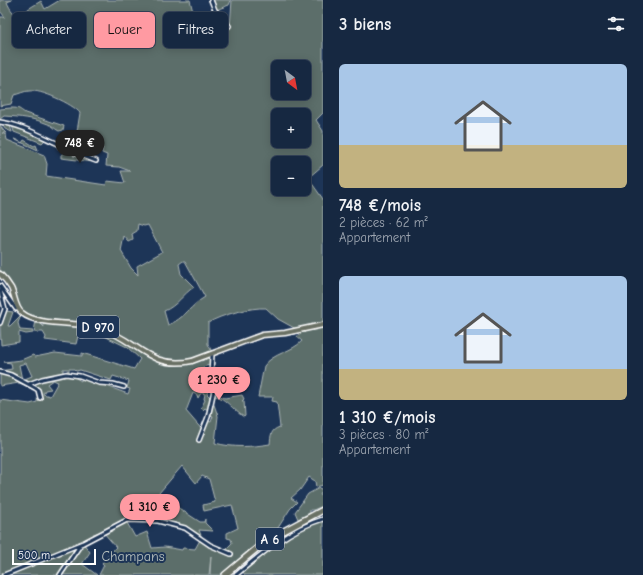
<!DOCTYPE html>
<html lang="fr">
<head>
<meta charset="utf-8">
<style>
  body { margin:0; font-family:"Comic Neue",sans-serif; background:#1f3048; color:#f1f3f6; height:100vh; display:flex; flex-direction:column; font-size:15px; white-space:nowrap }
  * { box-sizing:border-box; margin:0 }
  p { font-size:13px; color:#9ea6b1 }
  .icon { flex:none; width:22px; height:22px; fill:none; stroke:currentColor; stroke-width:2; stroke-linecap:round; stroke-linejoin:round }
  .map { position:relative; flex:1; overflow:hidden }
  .details { display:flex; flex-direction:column; background:#162841; width:320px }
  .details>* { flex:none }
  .top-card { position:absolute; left:12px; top:12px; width:251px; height:36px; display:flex; gap:8px }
  .needle { width:26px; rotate:148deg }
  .fabs { position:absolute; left:271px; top:60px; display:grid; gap:8px }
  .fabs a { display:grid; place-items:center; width:40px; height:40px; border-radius:6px; background:#162841; box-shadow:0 2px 10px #0003,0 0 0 1px #35445a; font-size:20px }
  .scale { position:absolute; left:12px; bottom:10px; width:84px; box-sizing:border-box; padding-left:4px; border:2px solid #fff; border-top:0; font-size:11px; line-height:14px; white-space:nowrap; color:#fff; -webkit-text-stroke:3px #1d3557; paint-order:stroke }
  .price { position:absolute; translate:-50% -34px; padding:0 9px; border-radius:14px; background:#ff9aa2; color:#111; font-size:13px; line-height:26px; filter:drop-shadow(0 1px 2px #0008) }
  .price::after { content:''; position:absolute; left:50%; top:24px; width:12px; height:9px; margin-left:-6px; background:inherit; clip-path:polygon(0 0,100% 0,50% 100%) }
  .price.on { background:#222; color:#fff }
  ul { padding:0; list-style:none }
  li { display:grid; align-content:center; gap:8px; height:212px; padding:0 16px }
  li span { display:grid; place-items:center; height:124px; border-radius:6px; color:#555 }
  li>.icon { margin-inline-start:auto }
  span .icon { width:72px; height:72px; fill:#fffc; stroke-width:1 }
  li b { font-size:17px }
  h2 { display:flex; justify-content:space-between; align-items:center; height:48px; padding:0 16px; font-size:17px }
  .chip { padding:0 14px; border-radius:6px; background:#162841; box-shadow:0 2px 10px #0003,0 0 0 1px #35445a; font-size:14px; line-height:36px }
  .chip.on { background:#ff9aa2; color:#111 }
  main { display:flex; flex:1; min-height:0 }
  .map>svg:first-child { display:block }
  .green { fill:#5b6e6a; stroke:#adb6b4; fill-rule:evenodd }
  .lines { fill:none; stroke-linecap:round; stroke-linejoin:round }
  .minor-casing { stroke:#fff; stroke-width:6 }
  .major-casing { stroke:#fff; stroke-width:7 }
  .highway-casing { stroke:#fff; stroke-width:8 }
  .minor { stroke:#1d3557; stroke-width:3 }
  .major { stroke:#6b7165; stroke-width:4 }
  .highway { stroke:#6b7165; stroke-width:5 }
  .labels { text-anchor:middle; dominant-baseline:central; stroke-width:4; stroke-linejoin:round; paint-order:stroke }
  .shield { fill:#1d3557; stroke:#bbc2cd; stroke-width:1 }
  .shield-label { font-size:13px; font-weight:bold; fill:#fff }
  .park-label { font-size:14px; fill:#b5bebc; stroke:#1d3557 }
</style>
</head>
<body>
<main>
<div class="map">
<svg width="323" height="575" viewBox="0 0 323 575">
  <rect width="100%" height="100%" fill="#1d3557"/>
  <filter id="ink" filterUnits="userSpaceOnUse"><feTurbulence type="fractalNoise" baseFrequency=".025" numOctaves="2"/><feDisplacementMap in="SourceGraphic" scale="8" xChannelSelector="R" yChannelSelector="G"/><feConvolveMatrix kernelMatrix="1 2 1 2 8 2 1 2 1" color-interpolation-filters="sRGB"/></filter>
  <g filter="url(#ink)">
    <path class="green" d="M0,0H12L7,2C10,10 15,15 21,20L28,9L41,1L45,9L60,0H190L193,12H204L206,17L202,19L212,33L215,30L220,36L230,28L232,0H323V113L316,120L323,131V165L308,178L323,199V324L296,329L278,319L266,308C251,307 220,315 208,323V344L212,352L189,361L157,360L110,331L36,318L20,310L9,283L0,272V125L3,130L6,133H2L6,135L7,140L44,155L47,164L46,176L106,185L107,181L125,183L121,171H130L119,167L106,166L107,155L102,153L103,148L95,147L94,152L86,150V153L74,150L80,113C73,104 40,89 29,91C24,91 19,94 14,95L11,104L0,106V17H5L0,11ZM278,67H304V93H278ZM278,115H304V141H278ZM278,163H304V189H278ZM138,224L144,226L148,225L162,252L137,266L138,275L131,268L121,251L124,236L129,242L133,240L132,234L137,231ZM183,261H185L205,297C191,305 184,319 168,325L164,311C177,306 183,294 194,287L181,274L179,264Z
      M212,0H231L229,5L216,10Z
      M11,108C20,108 19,109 25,113L64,126L63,130L59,131C54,129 53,125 48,124C33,118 21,117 4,116L0,119V109Z
      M2,124L19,126L46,139L42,143L14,132L12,125L10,126L12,132L5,129Z
      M14,139L22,143L24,140L34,146L36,145L38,150Z
      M60,146L72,151L75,154L72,151L70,153L73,154L74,157L76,154L93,162L61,158V155L65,152L57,148Z
      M6,311L13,312L8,326H10L21,315L18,323L20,330L33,331V333L26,334L19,332V342L1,345L0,325Z
      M36,320V324L39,322L44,327L43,321L86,328L87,329L85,338L78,336L76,344L45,340L46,337L43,332H34Z
      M323,326V485L316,487L315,481L309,477L300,490L291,498L297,502L290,509L276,531L249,550L222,575H210L211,556L209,575H99L104,565L102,563L116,547L104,533L126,521L135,537L147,532L152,548L165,547L182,550L183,548L195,549L200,540L233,555L224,551L232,543L231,539L227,538V533L238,528L232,505L204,511L203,505L215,502L209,479L202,476L196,483L182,466L159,493L147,502L148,506L144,516L146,517L158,507L174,505L200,522H204L205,519V523L213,531L199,530L202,538L187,528L171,522L123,519V522L110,529L93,534L94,535L85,541L59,575H0V400L30,404L37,402L38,391L36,389L19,383L0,386V371L12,369L11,363L4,362L21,360L33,355L35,357L55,353L82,356V353L134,369L140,359L127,347L98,333L104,334L106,333L103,331L124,340L149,358L162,363L180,364L211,356L210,368L209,365L203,367L205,384L213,387L212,392L208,390L207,394L211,398L208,410L205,408L203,410L201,408L205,400L204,399L205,394L201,393L198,398L197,395L193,393L186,411L204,432L207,421L211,422L213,416L210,415L212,399L218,416L215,443C233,448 252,447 270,444C271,436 270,430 280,427L277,402L272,401L273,397H258L264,366C273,353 292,352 302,341L297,337L300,333L298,331L304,329V333L306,330ZM26,363L32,376L22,380L19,365ZM63,369H74L76,371L80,370L111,380L113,376L129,381L127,388L130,389L128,394L82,377L81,381L76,378V376L69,375V370L63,373ZM53,380L58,382L50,396L43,394L45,390L51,389L47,384Z
      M212,375L231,379L233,389L217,388L214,386Z
      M213,393L225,398L242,395L244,399L242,401H244L245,416L244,417C234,411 223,395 213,396Z
      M319,488L323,490L320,495L323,497V506L313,510H310V513L298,519L295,512L308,494Z
      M323,520V575H245L243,572C267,552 293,529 323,520Z
      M83,543L90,552L82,564L97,575H61Z"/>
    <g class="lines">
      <g class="minor-casing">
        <path id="minor" d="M211,0L215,10L229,26
          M0,122C32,126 56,148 88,154
          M74,152L96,161
          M0,286L16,309
          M0,290L5,309L0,323
          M0,372L11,375L35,388L38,390L40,398
          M29,384L42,379L66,374L80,376L99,383L113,384L124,387
          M199,440L208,417L214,390L211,376L212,354
          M4,575L83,543L127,520L158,521L185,528L210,545L231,554
          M60,575L81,544
          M236,575C262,553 290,529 323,519"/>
      </g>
      <g class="major-casing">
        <path id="major" d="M0,274C4,278 8,283 11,288C15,296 15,308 22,313C39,327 80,321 100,328C137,339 148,370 192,361L262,335L285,333L323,325"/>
      </g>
      <g class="highway-casing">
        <path id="highway" d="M225,575L267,540L323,510"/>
      </g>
      <use href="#minor" class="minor"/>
      <use href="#major" class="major"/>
      <use href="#highway" class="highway"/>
    </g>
  </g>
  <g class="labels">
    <g class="shield">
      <rect x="77" y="316" width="42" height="22" rx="3"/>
      <rect x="256" y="528" width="28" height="22" rx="3"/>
    </g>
    <g class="shield-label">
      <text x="98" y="327">D 970</text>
      <text x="270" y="539">A 6</text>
    </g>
    <g class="park-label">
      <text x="133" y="556">Champans</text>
    </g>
  </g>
</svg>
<div class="fabs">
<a><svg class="needle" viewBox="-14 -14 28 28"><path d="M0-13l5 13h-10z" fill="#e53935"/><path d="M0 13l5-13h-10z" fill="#9ea6b1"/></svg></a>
<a>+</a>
<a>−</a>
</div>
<div class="scale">500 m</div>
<b class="price on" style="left:80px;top:164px">748 €</b>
<b class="price" style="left:219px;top:401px">1 230 €</b>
<b class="price" style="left:150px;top:528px">1 310 €</b>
<div class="top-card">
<a class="chip">Acheter</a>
<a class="chip on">Louer</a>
<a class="chip">Filtres</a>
</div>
</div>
<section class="details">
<h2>3 biens<svg class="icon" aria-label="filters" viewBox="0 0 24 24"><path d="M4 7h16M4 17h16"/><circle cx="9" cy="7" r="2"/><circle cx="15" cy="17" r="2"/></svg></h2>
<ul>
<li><span style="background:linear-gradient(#a9c7e8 65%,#c2b280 0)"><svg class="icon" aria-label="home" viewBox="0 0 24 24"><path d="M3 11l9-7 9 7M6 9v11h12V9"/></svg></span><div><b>748 €/mois</b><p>2 pièces · 62 m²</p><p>Appartement</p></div></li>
<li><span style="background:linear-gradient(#a9c7e8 75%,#c2b280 0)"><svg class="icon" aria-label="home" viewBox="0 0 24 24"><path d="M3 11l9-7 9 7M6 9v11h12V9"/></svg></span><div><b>1 310 €/mois</b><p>3 pièces · 80 m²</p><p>Appartement</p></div></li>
</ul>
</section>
</main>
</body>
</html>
